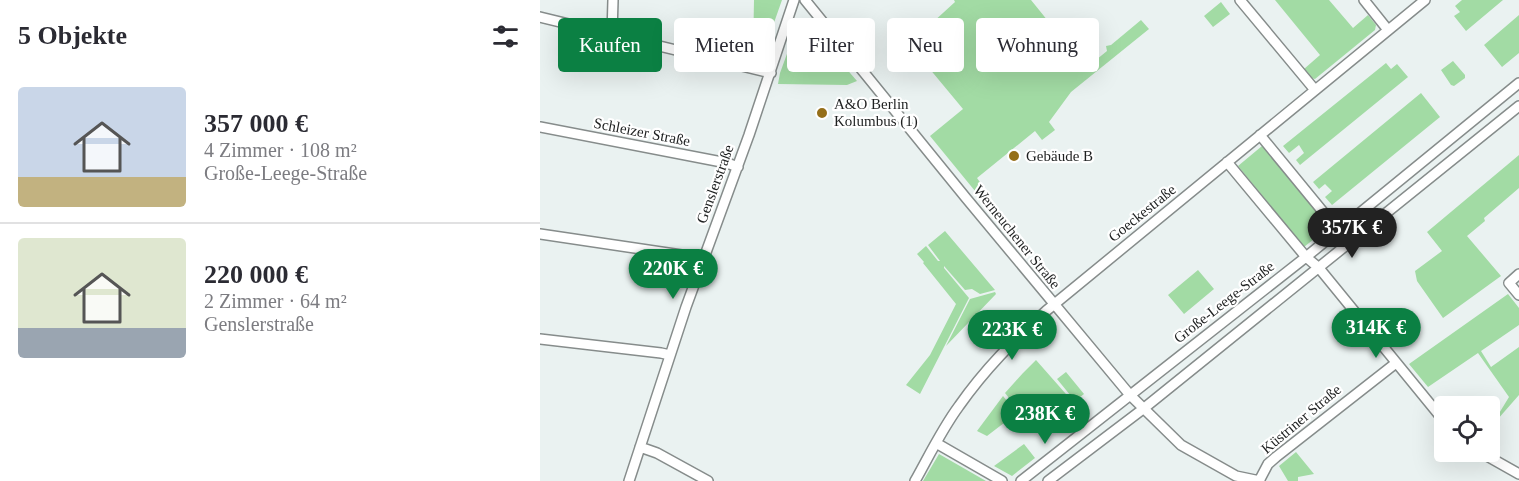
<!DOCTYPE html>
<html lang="de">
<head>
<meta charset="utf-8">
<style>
  body { margin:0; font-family:"Times New Roman",serif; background:#f7f7f7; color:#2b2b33; height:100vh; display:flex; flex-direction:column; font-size:22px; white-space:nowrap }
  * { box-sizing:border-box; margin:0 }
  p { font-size:20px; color:#7c7c81 }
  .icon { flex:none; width:33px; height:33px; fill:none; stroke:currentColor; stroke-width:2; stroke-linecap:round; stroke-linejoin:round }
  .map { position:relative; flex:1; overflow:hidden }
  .sheet { display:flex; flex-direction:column; background:#fff; width:540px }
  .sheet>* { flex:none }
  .hud { position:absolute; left:18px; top:18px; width:570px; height:54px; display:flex; gap:12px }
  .fabs { position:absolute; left:894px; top:396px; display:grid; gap:12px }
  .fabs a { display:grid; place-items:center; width:66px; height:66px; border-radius:6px; background:#fff; box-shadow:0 6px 24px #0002; font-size:30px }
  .price { position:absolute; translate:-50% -51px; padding:0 14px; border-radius:21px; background:#0b8043; color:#fff; font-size:20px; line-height:39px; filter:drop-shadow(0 2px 3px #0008) }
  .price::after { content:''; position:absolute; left:50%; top:36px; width:18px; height:14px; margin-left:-9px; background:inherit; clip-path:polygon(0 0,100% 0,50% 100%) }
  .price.active { background:#222; color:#fff }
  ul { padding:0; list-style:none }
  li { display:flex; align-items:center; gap:18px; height:150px; padding:0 18px }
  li+li { border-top:2px solid #e1e1e2 }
  li span { display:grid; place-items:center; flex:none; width:168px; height:120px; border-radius:6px; color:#555 }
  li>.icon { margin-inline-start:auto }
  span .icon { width:72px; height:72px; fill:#fffc; stroke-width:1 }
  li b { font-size:26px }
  h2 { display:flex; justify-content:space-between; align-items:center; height:72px; padding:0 18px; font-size:26px }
  .tag { padding:0 21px; border-radius:6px; background:#fff; box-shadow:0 6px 24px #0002; font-size:21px; line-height:54px }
  .tag.active { background:#0b8043; color:#fff }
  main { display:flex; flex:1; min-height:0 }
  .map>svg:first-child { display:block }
  .green { fill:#a2dba4 }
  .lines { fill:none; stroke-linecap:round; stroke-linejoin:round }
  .minor-casing { stroke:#868c8b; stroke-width:12 }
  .minor { stroke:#fff; stroke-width:9 }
  .poi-dot { fill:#956f19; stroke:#fff; stroke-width:2 }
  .labels { text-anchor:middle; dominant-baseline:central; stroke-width:4.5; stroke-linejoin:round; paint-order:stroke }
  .poi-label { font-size:15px; fill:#1e2020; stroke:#fff; text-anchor:start }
  .street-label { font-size:15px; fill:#1e2020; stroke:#fff }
</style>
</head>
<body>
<main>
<section class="sheet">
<h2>5 Objekte<svg class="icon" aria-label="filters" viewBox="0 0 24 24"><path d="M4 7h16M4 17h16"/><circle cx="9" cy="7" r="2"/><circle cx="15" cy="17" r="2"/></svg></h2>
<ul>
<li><span style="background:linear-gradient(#c9d6e8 75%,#c2b280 0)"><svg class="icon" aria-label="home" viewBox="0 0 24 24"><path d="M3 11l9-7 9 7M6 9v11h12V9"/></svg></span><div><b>357 000 €</b><p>4 Zimmer · 108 m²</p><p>Große-Leege-Straße</p></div></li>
<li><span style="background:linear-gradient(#dfe7d0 75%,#9aa5b1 0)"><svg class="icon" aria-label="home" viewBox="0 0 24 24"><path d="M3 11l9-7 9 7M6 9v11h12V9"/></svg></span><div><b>220 000 €</b><p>2 Zimmer · 64 m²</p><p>Genslerstraße</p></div></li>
</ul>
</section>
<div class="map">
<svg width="979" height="481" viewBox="0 0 979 481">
  <rect width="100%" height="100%" fill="#eaf2f1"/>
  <path class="green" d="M214,0H242L224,51L213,52Z
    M414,0H491L546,68L567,51L566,46L571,45L601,20L609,29L531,92L509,122L515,130L502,140L495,131L437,178L442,185L435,191L390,136L423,109L369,44L415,2Z
    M735,0H789L813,28L828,15L836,25L835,30L775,79L771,78L764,69L780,55Z
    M922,0H963L926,31L914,16L920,12L915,6Z
    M681,2L690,14L673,27L664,16Z
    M979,15V53L962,67L944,45Z
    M259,21H265L317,81L307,85L238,84L240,73Z
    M913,61L925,75V78L914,86L911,85L901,70Z
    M846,63L851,69L857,64L868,77L760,165L756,160L764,153L759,145L749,153L743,146Z
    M881,93L900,117L792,205L785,197L792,191L785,184L779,189L773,182Z
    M722,146L789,227L764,247L698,166Z
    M979,155V188L944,218L945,221L927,236L961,276L903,318L877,281L875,271L902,251L887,232Z
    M405,231L455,290L440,294L432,289L425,290L404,266V268L429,298L380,394L366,385L390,355L416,304L383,263L384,262L377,254L386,246L398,261H400L388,245Z
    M658,270L674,289L644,314L628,295Z
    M455,292L456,294L406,346L430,299Z
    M968,294L979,308V325L941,351L951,367L979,347V395L950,428V421L954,413L958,415L969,397L938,353L888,387L869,364Z
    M496,360L533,402L496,431L465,393L483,373Z
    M526,372L544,394L535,401L517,379Z
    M463,396L477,413L447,436L437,431Z
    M484,444L495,458L472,476L454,466Z
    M756,452L774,474L758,477V481H748L739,466Z
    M399,454L446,481H383Z"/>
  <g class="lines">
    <g class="minor-casing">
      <path id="minor" d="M265,0L426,198L590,395L641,445L696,476L720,481
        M700,0L775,90
        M824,0L848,30
        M0,17L231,73
        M72,34L73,0
        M0,127L187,163L198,167
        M720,135L798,230
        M687,162L766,257L779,268L904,421
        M0,234L155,257L163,260
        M979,274L969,283L979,295
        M0,339L121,353L130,355
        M396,443L462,481
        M100,447L117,453L168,481
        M940,452L979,474
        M89,481L146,307L209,135L254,0
        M375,481C389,456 402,429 419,406C445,369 473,341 506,311L885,0
        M481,481L766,257L979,83
        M508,481L603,409L979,106
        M719,481L728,464L736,457L856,363"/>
    </g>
    <use href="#minor" class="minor"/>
  </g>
  <g class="poi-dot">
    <circle cx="282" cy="113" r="6"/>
    <circle cx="474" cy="156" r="6"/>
  </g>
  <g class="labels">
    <g class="poi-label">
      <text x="294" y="104">A&amp;O Berlin<tspan x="294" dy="17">Kolumbus (1)</tspan></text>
      <text x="486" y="156">Gebäude B</text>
    </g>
    <g class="street-label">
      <text transform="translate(102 132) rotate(11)">Schleizer Straße</text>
      <text transform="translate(175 184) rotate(-70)">Genslerstraße</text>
      <text transform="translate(602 213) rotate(-39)">Goeckestraße</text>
      <text transform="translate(477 237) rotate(51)">Werneuchener Straße</text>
      <text transform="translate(684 302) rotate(-38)">Große-Leege-Straße</text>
      <text transform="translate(761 419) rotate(-40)">Küstriner Straße</text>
    </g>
  </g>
</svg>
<div class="fabs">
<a><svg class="icon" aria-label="locate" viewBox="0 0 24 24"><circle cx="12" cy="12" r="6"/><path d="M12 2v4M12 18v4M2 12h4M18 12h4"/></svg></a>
</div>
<b class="price active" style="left:812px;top:259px">357K €</b>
<b class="price" style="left:133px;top:300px">220K €</b>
<b class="price" style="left:836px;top:359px">314K €</b>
<b class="price" style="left:472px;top:361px">223K €</b>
<b class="price" style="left:505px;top:445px">238K €</b>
<div class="hud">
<a class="tag active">Kaufen</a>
<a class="tag">Mieten</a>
<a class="tag">Filter</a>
<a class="tag">Neu</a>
<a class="tag">Wohnung</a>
</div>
</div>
</main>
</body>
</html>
